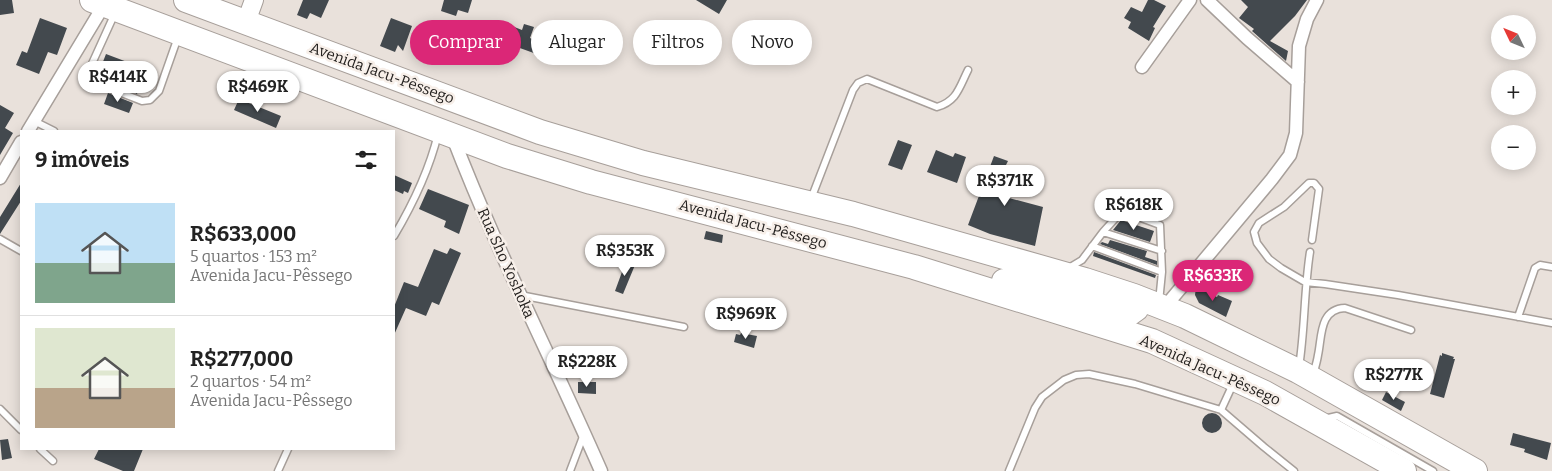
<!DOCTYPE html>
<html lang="pt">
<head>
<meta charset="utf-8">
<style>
  body { margin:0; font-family:Bitter,serif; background:#f2f2f2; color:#222; height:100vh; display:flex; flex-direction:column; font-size:19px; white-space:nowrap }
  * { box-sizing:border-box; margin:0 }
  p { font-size:16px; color:#767676 }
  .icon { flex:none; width:28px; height:28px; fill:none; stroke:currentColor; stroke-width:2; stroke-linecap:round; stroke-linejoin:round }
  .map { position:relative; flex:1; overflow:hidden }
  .drawer { position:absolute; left:20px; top:130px; width:375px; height:320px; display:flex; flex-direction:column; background:#fff; border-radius:0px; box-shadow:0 2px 12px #0003 }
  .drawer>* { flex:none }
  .hud { position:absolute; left:410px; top:20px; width:475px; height:45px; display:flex; gap:10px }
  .needle { width:32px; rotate:313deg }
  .controls { position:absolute; left:1491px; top:15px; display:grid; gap:10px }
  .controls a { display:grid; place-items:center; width:45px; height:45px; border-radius:50%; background:#fff; box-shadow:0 2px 12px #0003; font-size:25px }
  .price { position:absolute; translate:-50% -42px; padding:0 11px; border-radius:18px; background:#fff; color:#222; font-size:16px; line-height:32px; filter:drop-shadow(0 1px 2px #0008) }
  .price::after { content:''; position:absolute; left:50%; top:30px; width:15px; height:11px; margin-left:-8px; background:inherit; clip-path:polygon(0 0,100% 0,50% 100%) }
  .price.on { background:#db2777; color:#fff }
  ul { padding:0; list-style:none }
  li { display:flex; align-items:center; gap:15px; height:125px; padding:0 15px }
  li+li { border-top:1px solid #e0e0e0 }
  li span { display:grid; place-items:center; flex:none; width:140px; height:100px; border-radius:0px; color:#555 }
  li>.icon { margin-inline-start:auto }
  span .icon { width:60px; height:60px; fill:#fffc; stroke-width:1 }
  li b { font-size:21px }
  h2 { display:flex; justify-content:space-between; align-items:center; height:60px; padding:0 15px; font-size:21px }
  .chip { padding:0 18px; border-radius:22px; background:#fff; box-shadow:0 2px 12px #0003; font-size:18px; line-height:45px }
  .chip.on { background:#db2777; color:#fff }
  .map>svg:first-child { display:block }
  .building { fill:#43494e }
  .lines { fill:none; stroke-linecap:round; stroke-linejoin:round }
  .lane-casing { stroke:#a79f9a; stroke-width:9 }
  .street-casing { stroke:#a79f9a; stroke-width:15 }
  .secondary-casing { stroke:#a79f9a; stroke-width:20 }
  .highway-casing { stroke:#a79f9a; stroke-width:26 }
  .lane { stroke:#fff; stroke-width:6 }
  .street { stroke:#fff; stroke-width:12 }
  .secondary { stroke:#fff; stroke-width:18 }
  .highway { stroke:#fff; stroke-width:24 }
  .labels { text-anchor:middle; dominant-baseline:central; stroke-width:5; stroke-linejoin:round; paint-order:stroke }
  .street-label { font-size:15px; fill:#24211f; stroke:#f7efe9 }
</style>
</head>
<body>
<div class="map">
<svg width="1552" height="471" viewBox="0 0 1552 471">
  <rect width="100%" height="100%" fill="#e9e1db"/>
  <path class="building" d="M0,0H12L14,13L0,15Z
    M303,0H329L321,18L310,13L307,19L297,15Z
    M444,0H472L468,13L458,10L456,16L441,11Z
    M696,0H727L719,14Z
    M1148,0H1154L1166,6L1153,27L1155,28L1149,41L1128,28L1131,22L1124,18L1131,7L1142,12Z
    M1241,0H1307L1295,16L1270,41L1288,51L1286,61L1252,31L1254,29L1239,18L1248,7Z
    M40,18L67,28L57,55L48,52L39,74L16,65L22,51L27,53Z
    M391,18L412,26L403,51L398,45L395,52L380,46Z
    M496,20L522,30L524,24L534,27L530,38L546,45L542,56L489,37Z
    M106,54L143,68L136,86L139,88L137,94L97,77Z
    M108,93L133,103L129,113L104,104Z
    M239,99L281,116L276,128L234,110Z
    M0,105L14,113L5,128L13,133L0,155Z
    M898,140L912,145L902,170L888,165Z
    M936,150L953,157L955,153L966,157L957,183L927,172Z
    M994,156L1008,161L1006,165L1019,170L1009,198L1043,207L1035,246L990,234L968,225Z
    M394,175L412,183L408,193L404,191L403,194L394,190Z
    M21,183V201L0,234V217Z
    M428,189L469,205L459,234L444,227L446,221L419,209Z
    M1121,220L1154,231L1150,242L1113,230Z
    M706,231L723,235L722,243L704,239Z
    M1110,240L1147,251L1145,257L1157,261V265L1100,244L1102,242L1108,244Z
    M450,248L461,253L439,305L432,302L426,316L406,308L394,335V307L404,282L418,287L434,249L447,254Z
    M1094,252L1156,275L1155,278L1093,256Z
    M626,261L635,265L623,294L615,291Z
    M1196,287L1217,297L1218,295L1232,301L1226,317L1199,303L1195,295Z
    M741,333L757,336L754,348L734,342L736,334L740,335Z
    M1442,353L1454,357L1453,359H1455L1444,398L1430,394L1440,355L1442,356Z
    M578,382H596V394L578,393Z
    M1386,392L1405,402L1401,411L1382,400Z
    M1202 423a10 10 0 1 1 20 0a10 10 0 1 1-20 0Z
    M1513,433L1551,443L1547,460L1524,452L1525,449L1510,445Z
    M8,439L12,458L2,460L0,440Z
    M99,449H143L134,471H123L94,459Z"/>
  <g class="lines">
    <g class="lane-casing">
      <path id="lane" d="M115,13L90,68L89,74L93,81L101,85L142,101L150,100L159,91L178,37
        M34,121L54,131
        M811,199L853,90L858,83L867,79L937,107C957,101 959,88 968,70
        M1103,232L1162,251
        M394,236C413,204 429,171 438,134
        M0,239L21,251
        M1312,240L1319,189L1314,183H1309L1284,207L1259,223L1254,232L1257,243L1269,259L1281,268L1305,282L1325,284L1398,295L1552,323
        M1092,246L1162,272
        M1067,269L1082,260L1103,232L1122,211L1160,225L1162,272L1159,302
        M520,295L684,327
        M1518,317L1535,268L1540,265L1552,267
        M1299,367C1305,329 1304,290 1310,252
        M1313,375C1315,368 1317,362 1318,355C1322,337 1319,309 1345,308L1411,330
        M0,409L21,430
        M1221,410L1233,384
        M1324,419L1337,416L1433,471
        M40,449L53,461
        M278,471L288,449
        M570,471L584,434
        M1009,471L1035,408L1042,397L1064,380L1076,375L1089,374L1135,384L1221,410L1264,447L1294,471"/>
    </g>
    <g class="street-casing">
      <path id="street" d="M1207,0L1247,38L1298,82
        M1142,67L1190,0
        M28,131L104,5
        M452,135C496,250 552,359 601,471
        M0,178L21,142
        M1164,308L1272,179L1290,155L1296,133L1299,46L1307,19L1317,0"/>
    </g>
    <g class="secondary-casing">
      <path id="secondary" d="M246,22L254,0"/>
    </g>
    <g class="highway-casing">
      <path id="highway" d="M92,0L507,156L591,182L914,267L1152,341L1265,393L1404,471
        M186,0L540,132L643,163L853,214L1085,280L1134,296L1185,316L1298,371L1475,471
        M1004,281H1027L1129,314L1136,309L1134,296"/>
    </g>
    <use href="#lane" class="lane"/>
    <use href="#street" class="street"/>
    <use href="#secondary" class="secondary"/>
    <use href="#highway" class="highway"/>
  </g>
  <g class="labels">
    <g class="street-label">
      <text transform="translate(382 73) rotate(20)">Avenida Jacu-Pêssego</text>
      <text transform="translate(753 224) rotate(15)">Avenida Jacu-Pêssego</text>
      <text transform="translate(506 263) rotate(66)">Rua Sho Yoshoka</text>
      <text transform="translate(1210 370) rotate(24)">Avenida Jacu-Pêssego</text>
    </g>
  </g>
</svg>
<div class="controls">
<a><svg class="needle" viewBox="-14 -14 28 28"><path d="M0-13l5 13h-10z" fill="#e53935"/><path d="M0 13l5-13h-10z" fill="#767676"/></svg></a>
<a>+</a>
<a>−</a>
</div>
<b class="price" style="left:118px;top:103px">R$414K</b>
<b class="price" style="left:258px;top:113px">R$469K</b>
<b class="price" style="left:1005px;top:207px">R$371K</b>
<b class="price" style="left:1134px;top:231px">R$618K</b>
<b class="price" style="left:625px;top:277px">R$353K</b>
<b class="price on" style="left:1213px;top:302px">R$633K</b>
<b class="price" style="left:746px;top:340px">R$969K</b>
<b class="price" style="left:587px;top:388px">R$228K</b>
<b class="price" style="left:1394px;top:401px">R$277K</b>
<div class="hud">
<a class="chip on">Comprar</a>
<a class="chip">Alugar</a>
<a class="chip">Filtros</a>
<a class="chip">Novo</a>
</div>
<section class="drawer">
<h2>9 imóveis<svg class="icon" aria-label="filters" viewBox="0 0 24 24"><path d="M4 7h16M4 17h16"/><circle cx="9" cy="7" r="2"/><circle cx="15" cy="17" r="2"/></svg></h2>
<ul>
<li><span style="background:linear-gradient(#bfe0f5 60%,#7fa58c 0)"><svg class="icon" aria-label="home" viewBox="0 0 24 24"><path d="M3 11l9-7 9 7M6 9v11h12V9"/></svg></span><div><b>R$633,000</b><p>5 quartos · 153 m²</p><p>Avenida Jacu-Pêssego</p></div></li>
<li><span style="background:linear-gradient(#dfe7d0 60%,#b9a48a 0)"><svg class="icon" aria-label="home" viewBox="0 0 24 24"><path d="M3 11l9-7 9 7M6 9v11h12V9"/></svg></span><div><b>R$277,000</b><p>2 quartos · 54 m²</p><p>Avenida Jacu-Pêssego</p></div></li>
</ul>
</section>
</div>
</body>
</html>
